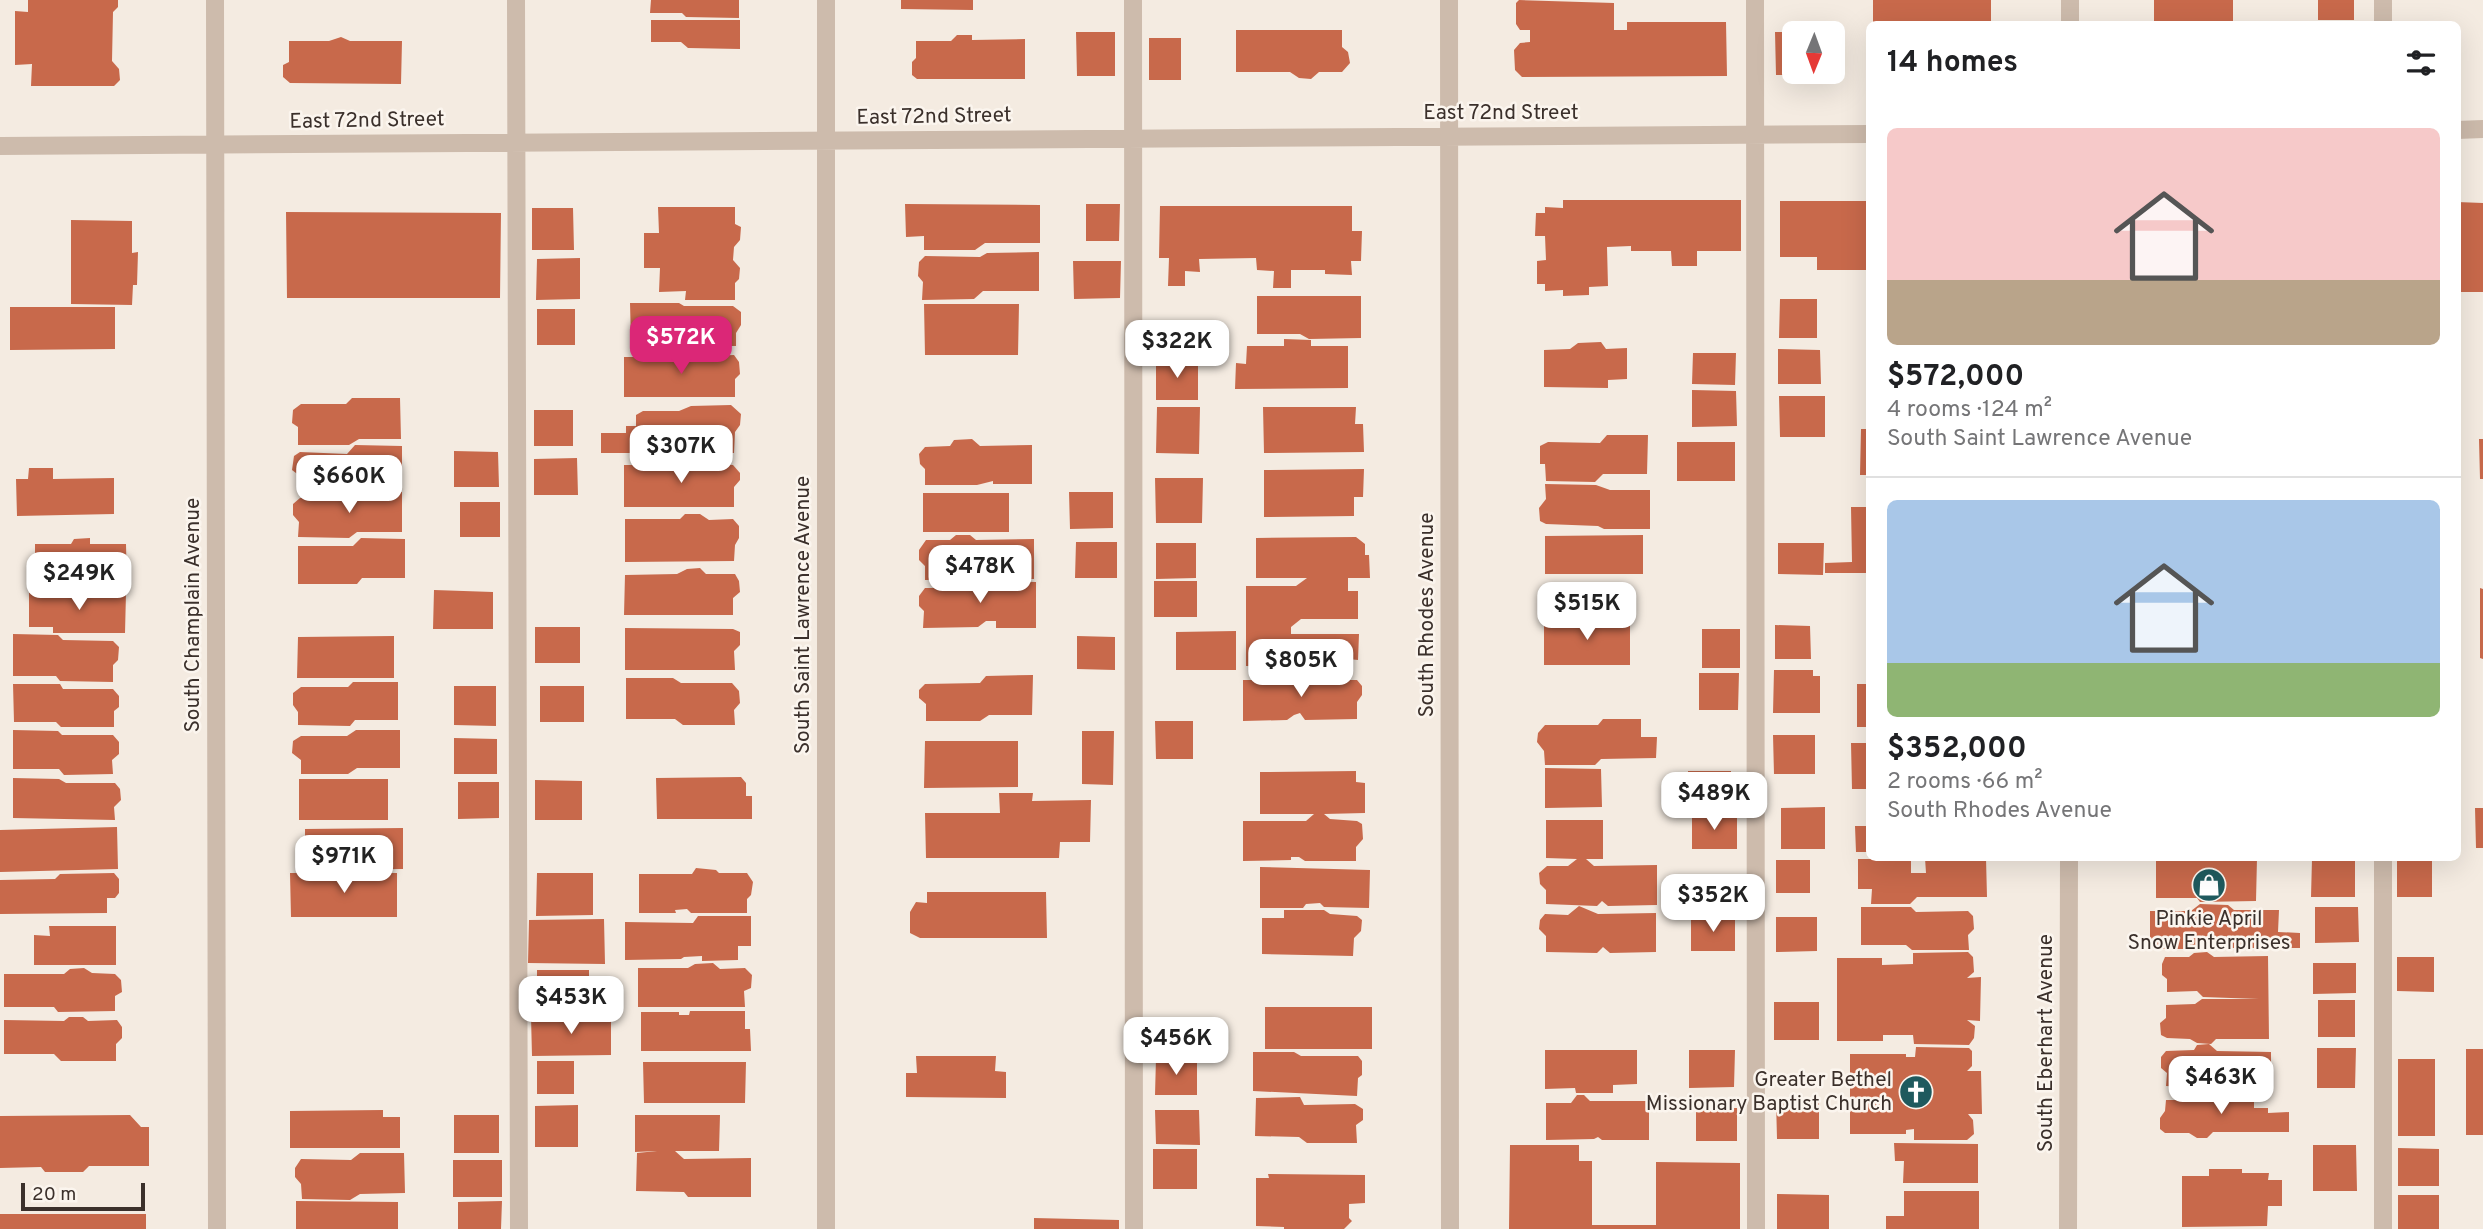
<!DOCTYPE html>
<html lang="en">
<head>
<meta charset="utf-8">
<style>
  body { margin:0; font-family:Overpass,sans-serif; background:#f6f6f6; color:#202124; height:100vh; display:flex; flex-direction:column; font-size:26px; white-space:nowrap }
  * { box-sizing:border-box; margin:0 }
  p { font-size:23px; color:#757577 }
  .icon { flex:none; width:38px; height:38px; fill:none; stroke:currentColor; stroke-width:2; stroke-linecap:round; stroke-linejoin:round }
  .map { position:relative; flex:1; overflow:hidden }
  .drawer { position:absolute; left:1866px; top:21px; width:595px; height:840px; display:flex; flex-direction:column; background:#fff; border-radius:10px; box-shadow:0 7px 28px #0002 }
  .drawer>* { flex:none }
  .needle { width:46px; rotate:181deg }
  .fabs { position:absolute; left:1782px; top:21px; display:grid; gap:14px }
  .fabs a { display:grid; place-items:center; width:63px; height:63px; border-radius:10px; background:#fff; box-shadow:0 7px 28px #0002; font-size:35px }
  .scale { position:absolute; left:21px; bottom:18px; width:124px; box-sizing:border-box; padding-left:7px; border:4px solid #3b302b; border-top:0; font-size:19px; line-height:24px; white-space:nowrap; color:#3b302b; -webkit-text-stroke:5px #fbf5ee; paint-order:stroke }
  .price { position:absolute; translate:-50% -60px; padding:0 16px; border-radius:14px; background:#fff; color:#222; font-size:23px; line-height:46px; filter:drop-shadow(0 2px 4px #0008) }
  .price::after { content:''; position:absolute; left:50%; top:42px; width:21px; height:16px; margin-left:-10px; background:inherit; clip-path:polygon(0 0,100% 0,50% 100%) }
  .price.selected { background:#db2777; color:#fff }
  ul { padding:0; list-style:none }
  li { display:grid; align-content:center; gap:14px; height:371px; padding:0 21px }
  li+li { border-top:2px solid #e0e0e0 }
  li span { display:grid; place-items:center; height:217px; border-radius:10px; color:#555 }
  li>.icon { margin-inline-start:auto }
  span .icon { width:126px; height:126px; fill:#fffc; stroke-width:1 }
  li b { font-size:30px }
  h2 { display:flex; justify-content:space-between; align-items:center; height:84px; padding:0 21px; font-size:30px }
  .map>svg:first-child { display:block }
  .building { fill:#c8694b }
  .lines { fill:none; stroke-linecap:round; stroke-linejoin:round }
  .minor { stroke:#cdbbac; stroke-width:18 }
  .labels { text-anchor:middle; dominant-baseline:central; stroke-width:5; stroke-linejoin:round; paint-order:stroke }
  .street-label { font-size:21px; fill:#3b302b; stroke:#fbf5ee }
  .poi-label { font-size:21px; fill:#3b302b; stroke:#fbf5ee }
</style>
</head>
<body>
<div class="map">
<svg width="2483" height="1229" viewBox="0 0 2483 1229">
  <rect width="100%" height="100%" fill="#f4ebe1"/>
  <path class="building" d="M28,0H118V7L113,12L112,61L119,69L120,80L114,86H31L32,64L15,65V11L28,12Z
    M651,0H739V18L686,17L682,13H650Z
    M901,0H973V10L901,9Z
    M1519,0L1614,3V30H1627V22H1726L1727,76L1522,77L1515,70L1514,50L1520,43L1530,42V30H1520L1516,24V3Z
    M1873,0H1991V24H1873Z
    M2154,0H2233V24L2154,22Z
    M2318,0H2354V20H2318Z
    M651,20H740V49L688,48L681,42H651Z
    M1236,30H1342V47L1348,52L1350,63L1342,72H1319L1311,79L1299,78L1290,72H1236Z
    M1076,32H1115V76H1077Z
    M1775,32H1794V72H1813V75H1776Z
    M957,35H972V40L1025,39V79H917L912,75V62L916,58V41H951Z
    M341,37L350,41H402L401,84L290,83L283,77V65L289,62V41H329Z
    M1149,38H1181V80H1149Z
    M1563,200H1741V251H1697V266H1672L1671,251H1631V246L1607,247L1608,286L1589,287V295L1563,296V290L1545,291V284H1537V261L1546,260L1545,236H1535L1536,213H1545V207L1563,208Z
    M1780,201H1869V265H1866L1867,270H1817V257H1780Z
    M2457,202L2483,203V292H2457Z
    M905,204L1040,205V243H985L975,250H924V236L906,237Z
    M1086,204H1120L1119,241H1086Z
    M1160,206H1352V231H1362L1361,261H1351L1352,275L1325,274V270H1291V288H1273L1274,271L1257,270L1256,258L1199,259L1200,272L1185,271V286H1168L1169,258H1159Z
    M658,207H735V224L741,227L740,240L734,247L733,260L740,268L739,279L735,283V300H685L686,291L659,292L660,268H644V233H659Z
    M532,208H573L574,250H532Z
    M286,212L501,213L500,298H287Z
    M71,220L132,221V253L138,252L137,285H133L132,305L71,304Z
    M1039,252V291H983L974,299L922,300L923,282L918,276L919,262L925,256L980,257L987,253Z
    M580,258V299L536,300L537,259Z
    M1073,261H1121L1120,298L1074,299Z
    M1257,296H1361V338L1309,339L1300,334H1257Z
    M1780,299H1817V338H1779Z
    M630,303H679L684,306H733L741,312V325L736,333V346H683L680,341L631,340Z
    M924,304H1019L1018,355H925Z
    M10,307H115V349L10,350Z
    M537,309H575V345H537Z
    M1284,339L1311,340V346H1348V388L1235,389L1236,363L1246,364L1247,346H1284Z
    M1601,342L1606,349L1627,348V379L1608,380V388L1544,387V350L1570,349L1578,343Z
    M1778,349L1820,350L1821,384H1778Z
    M684,351H702L710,356L734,355L739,362L740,374L735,379V397H624V357H676Z
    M1693,353H1736L1735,385L1692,384Z
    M1156,361H1198V400H1156Z
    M1692,390L1736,391L1737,426L1692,427Z
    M1779,396H1825V437H1780Z
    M352,398H400L401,439H359L349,445H298V427L292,423L293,410L301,404H346Z
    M731,405L741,414L740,425L735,432L734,453H601V433H626V426H636V415L643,411H679L691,406Z
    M1157,407H1200L1199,454L1156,453Z
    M1263,407H1356L1355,424H1363L1364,452L1264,453Z
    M534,410H573V446H534Z
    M1861,429H1869V475H1860Z
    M1607,435H1648L1647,474H1603L1595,482L1546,481L1545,464H1540V446L1548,442L1600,443Z
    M972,439L980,446L1032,445V484H993V481L977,485H925V469L920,464L919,454L925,447L950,446L954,440Z
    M2479,439H2483V479H2480Z
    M1677,442H1735V481H1677Z
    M355,445L402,446V486H357L352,492L300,491V476L292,470L294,456L300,452L347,454Z
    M454,451L498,452L499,487H454Z
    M577,458L578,495H534V459Z
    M701,459L709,463L733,465L740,473V480L734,487V507H624V465H676L683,460Z
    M29,468H53V479L114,478V514L17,516L16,479H28Z
    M1364,469L1363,497H1354V516L1264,517V470Z
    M1155,478H1203L1202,523H1156Z
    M1545,484L1596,485L1610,490H1650V529H1604L1598,526L1546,524L1540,521L1539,508L1546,499Z
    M354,492H402V532H357L349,538L298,537L299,522L293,515V504L300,498L349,499Z
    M1069,492H1113V528L1070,529Z
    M923,493H1009V532H923Z
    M460,502H500V537H460Z
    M1851,507H1869V573H1825V563L1852,562Z
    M685,514H700L709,520L733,519L739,526V538L735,545L734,561L625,562V519H680Z
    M956,535H970L976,540L1034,539V579L993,578V575H981L974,580H925V566L919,560V550L926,540H950Z
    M1643,535V574H1545V536Z
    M1356,537L1365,544V555H1369L1370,578H1348V591H1358V619H1301L1291,627V634H1359L1358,660L1348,659V672L1295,671L1289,667L1246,666V586H1296L1307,578H1256V538Z
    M90,538V544H126L127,587L35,586V544H71L74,539Z
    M361,538L405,539V578H362L357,584H298V546H353Z
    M1076,542H1117V578H1075Z
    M1156,543H1196V578L1156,579Z
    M1778,543H1824L1823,575L1778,574Z
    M700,568L706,574H735L739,581L740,592L733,598V615H624L625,575L677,574L687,569Z
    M989,581L1036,582V628H996V621H986L978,627L923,628L924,611L919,606V596L925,588H950L956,582L973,583L978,587H989Z
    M1154,581H1197V617H1154Z
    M2480,588L2483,589V659L2480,658Z
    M434,590L493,592V629H433Z
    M29,593H126L125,633H53V627H29Z
    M1580,613H1588L1595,620H1630V665H1544V618L1572,619Z
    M1775,625L1810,626L1811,659H1775Z
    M535,627H580V663H535Z
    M625,628L733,629L740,632V645L734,651L735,670H625Z
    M1702,629H1740V668H1702Z
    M1236,631V670H1176V632Z
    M13,634L58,635L63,640L113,641L119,647L118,660L113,665V682L60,681L56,676H13Z
    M394,636V678H297L298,637Z
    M1077,636L1115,637V670L1077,669Z
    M1774,670H1813V676H1820V713H1773Z
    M1699,673H1739L1738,710H1699Z
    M1033,675L1032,715H989L980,721H926V704L919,698V690L925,684L980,683L986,676Z
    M1313,675H1323L1333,680H1357L1362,686V695L1357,702V719L1305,720L1300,713L1294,715L1287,720L1243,721V680H1305Z
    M626,678H673L681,683H732L739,691L740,703L734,710L735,725H683L675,719H626Z
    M353,682H398V720H355L350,726L298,725V712L293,705V693L301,687H348Z
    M13,684H60L63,689H113L119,696V707L114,711V727H61L56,722H14Z
    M1857,684H1869V727H1857Z
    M454,686H496V726L454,725Z
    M540,686H584V722H540Z
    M1603,719H1641V737H1657L1656,758L1601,759L1595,765H1545L1544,751L1537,742L1538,733L1545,725H1598Z
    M1155,721H1193V759H1156Z
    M13,730L58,731L62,735H113L119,742V754L112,760L113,774L64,775L59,769H13Z
    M356,730H400V768H357L348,774H301V760L292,753L293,741L301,736H347Z
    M1082,731H1114L1113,785L1082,784Z
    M1773,735H1815V774H1774Z
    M454,738L497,739V774H454Z
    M925,741H1018V787L924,788Z
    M1851,743H1869V789H1852Z
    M1545,768L1601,769L1602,807L1545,808Z
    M1356,771V782L1365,783V813L1324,814L1330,819L1357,821L1362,824L1363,839L1356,847V861H1305L1299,857H1291V860L1243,861V821H1306L1314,814H1260V772Z
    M1688,771H1731V808L1688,807Z
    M741,777L746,783V796H752V819H657L656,778Z
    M13,778L59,779L66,783H115L120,789L121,800L114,807L115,820L13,818Z
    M299,779H388V820H299Z
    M535,780L582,781V820H535Z
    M458,782H499V818L458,819Z
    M999,793H1033L1032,801L1091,800L1090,842H1060L1059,858H926L925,813H1000Z
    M1825,807V849H1781V808Z
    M2475,808H2483V848H2476Z
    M1692,814H1737V849H1692Z
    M1546,820H1603V859H1586L1594,866L1657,865V905L1608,906L1602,901L1597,906L1546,904V890L1540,884L1539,873L1547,866H1568L1577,859L1546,858Z
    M1855,826H1869V852H1856Z
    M117,827L118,869L0,872V830Z
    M403,828V869L305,870V829Z
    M1925,858H1986L1987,897H1917L1910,904H1871L1872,889H1858V859H1911V873H1926Z
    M2156,858H2257L2256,901L2200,902L2197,898H2156Z
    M2355,858V897H2311L2312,859Z
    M2397,859H2432V897H2397Z
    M1776,860H1810V893H1776Z
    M1260,867L1370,870L1369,908L1324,907L1320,903L1306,904L1303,908H1260Z
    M696,868L716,870L719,873H747L753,882L751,895L747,899V913H691L687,909L675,910L676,913H639V874H692Z
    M114,873L119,879V893L115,898H107V913L0,914V880L55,879L60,874Z
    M290,873H397V917H291Z
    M537,873H593V915L536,916Z
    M927,892H1046L1047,938H920L910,933V912L916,902L927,903Z
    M2200,904L2228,905L2234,910H2279L2278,932L2300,933V948H2227L2226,936L2218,938V949H2150V911H2191Z
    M1579,906L1598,914L1656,913V952L1610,953L1603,947L1597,953L1546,952V936L1539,929L1540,920L1545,914L1568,915Z
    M1861,907H1911L1916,912L1968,911L1973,916L1974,929L1968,935L1969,950H1912L1906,945H1861Z
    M2315,907H2358L2359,942L2315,943Z
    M1284,910H1324L1330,914L1357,916L1362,920L1361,931L1354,938L1353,956L1262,954V918H1284Z
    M698,916H751V946H738V960L702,961V956L684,957L681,959L625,960V922L693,923Z
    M1691,917H1735V951H1691Z
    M1776,917H1817V951L1776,952Z
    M604,919L605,964L528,963L529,920Z
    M49,926H116V965H34V935L50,936Z
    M1968,952L1973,957L1974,972L1967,978L1981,977L1980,1021L1967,1020L1975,1026L1974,1038L1969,1045L1914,1044L1913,1035H1883V1041H1837V958H1882V965L1913,964V953Z
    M2207,952L2214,957L2268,956L2269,1039H2216L2211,1044L2197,1043L2190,1039L2167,1038L2161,1035L2160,1023L2166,1018V1005L2195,1004L2202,999H2259L2203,997L2197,991L2167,992V979L2162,975V964L2165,957H2189L2194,953Z
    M2397,957H2434V992L2397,991Z
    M713,963L720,969L745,968L752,975L751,988L744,991L745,1007H638V968H688L695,964Z
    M2313,963H2356V993L2313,994Z
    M84,968L92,973L115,974L121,980L122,992L115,996V1011L58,1012L54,1007H4V974H64L70,969Z
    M537,970H589V1005H537Z
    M2318,1000H2355V1037H2318Z
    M1774,1002H1819V1040H1774Z
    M1265,1007H1372V1049H1265Z
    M690,1011H745V1029H750L751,1051H641V1012H679V1015H689Z
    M531,1016L611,1017V1055L532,1056Z
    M69,1017H83L88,1021L117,1020L122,1027V1038L116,1044V1061H61L54,1054H4V1020L64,1021Z
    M2209,1044L2217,1051L2271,1052V1090H2204L2198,1088L2166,1086L2167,1073L2161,1068V1057L2166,1051L2194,1050L2197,1045Z
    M1916,1047L1969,1048L1972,1051V1066L1967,1071H1981L1982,1114H1968L1973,1120L1974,1134L1967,1140H1914V1129L1906,1130V1134H1850V1054H1906V1057H1915Z
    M2317,1048H2356L2355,1088H2317Z
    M2466,1049H2483V1135H2466Z
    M1545,1050H1637V1084L1613,1085V1093H1576L1575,1088L1545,1089Z
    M1689,1050H1735L1734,1087L1689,1088Z
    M1253,1052H1294L1301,1056H1358L1362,1061V1075L1358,1078L1357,1096L1253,1091Z
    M916,1056H996L995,1071L1006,1072V1098L906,1097V1073H917Z
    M1156,1058H1197V1095H1155Z
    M2398,1059H2435V1136H2398Z
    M537,1061H574V1094H537Z
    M643,1062H746L745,1103H644Z
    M2204,1092L2254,1093V1108H2268V1113L2289,1112V1132H2213L2207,1138H2197L2189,1133H2165L2160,1129V1118L2165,1111L2166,1100H2197Z
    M1577,1095H1584L1590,1101H1649V1140H1602L1598,1137L1594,1139L1546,1140V1103H1571Z
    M1300,1097L1304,1105L1355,1104L1363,1109V1120L1356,1125L1357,1143H1307L1299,1137L1255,1136L1256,1098Z
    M1776,1100H1819V1139H1777Z
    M578,1105V1147H535V1106Z
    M1696,1108H1737V1141H1696Z
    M383,1110V1117H400V1148H290V1111Z
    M1155,1110H1199L1200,1145L1156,1144Z
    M130,1115L141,1127H149V1166H89L83,1172H45L41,1167L0,1168V1116Z
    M454,1115H499V1153H454Z
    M635,1115H720L719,1151H675L684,1159L751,1158V1197H688L684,1192L636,1191L637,1153L657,1151L635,1152Z
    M1894,1143L1978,1144V1183H1903L1904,1161H1895Z
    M1510,1145H1579V1161H1592V1225H1656V1162L1740,1163V1229H1509Z
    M2313,1145H2356L2357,1191H2313Z
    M2398,1148L2439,1149V1186H2398Z
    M1153,1149H1197V1189H1153Z
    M360,1153H404L405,1193L360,1194L350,1200L302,1199L301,1184L295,1177V1168L301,1159L351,1160Z
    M453,1160H502V1197H453Z
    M2209,1169H2242V1173H2269L2268,1180H2282V1206H2268L2267,1226L2182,1227V1176H2209Z
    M1268,1174L1365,1175V1203L1349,1204V1218L1352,1221L1344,1229H1284V1227L1256,1226V1178H1269Z
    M1904,1191H1979V1229H1886V1216H1904Z
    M1777,1194L1829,1195V1229H1777Z
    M2398,1195H2439V1229H2398Z
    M296,1201L398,1202V1229H296Z
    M502,1201L501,1229H458V1202Z
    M0,1214H146V1229H0Z
    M1034,1218L1119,1220V1229H1034Z"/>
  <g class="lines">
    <path class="minor" d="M215,0L217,1229
      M516,0L519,1229
      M1133,0L1134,1229
      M1449,0L1450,1229
      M1755,0L1756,1229
      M2383,0V24
      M2070,24V0
      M2457,130L2483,129
      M0,146L1869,134
      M2383,858V1229
      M826,1229V0
      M2068,1229L2069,858"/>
  </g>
  <defs>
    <g id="shop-disc" transform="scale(1.75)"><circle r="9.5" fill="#1f5a5e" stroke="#fbf5ee"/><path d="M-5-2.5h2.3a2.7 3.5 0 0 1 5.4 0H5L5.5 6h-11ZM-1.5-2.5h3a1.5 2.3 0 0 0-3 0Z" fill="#fff"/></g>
    <g id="church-disc" transform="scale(1.75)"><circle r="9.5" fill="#1f5a5e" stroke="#fbf5ee"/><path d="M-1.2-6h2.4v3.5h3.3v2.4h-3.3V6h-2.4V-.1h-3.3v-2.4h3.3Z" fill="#fff"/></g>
  </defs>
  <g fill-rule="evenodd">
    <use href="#shop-disc" x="2209" y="885"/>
    <use href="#church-disc" x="1916" y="1092"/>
  </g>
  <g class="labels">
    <g class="street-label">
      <text x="1501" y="113">East 72nd Street</text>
      <text transform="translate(934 117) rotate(-1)">East 72nd Street</text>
      <text transform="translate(367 121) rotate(-1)">East 72nd Street</text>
      <text transform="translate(193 615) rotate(-90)">South Champlain Avenue</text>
      <text transform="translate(803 615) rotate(-90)">South Saint Lawrence Avenue</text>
      <text transform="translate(1427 615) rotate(-90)">South Rhodes Avenue</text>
      <text transform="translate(2046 1043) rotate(-90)">South Eberhart Avenue</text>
    </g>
    <g class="poi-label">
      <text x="2209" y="919">Pinkie April<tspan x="2209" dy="24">Snow Enterprises</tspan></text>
      <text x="1892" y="1080" text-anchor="end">Greater Bethel<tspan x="1892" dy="24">Missionary Baptist Church</tspan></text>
    </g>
  </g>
</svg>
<div class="fabs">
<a><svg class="needle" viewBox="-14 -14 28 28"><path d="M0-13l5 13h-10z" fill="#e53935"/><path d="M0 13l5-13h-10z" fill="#757577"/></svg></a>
</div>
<div class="scale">20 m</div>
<b class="price selected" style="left:681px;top:376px">$572K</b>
<b class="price" style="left:1177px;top:380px">$322K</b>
<b class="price" style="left:681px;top:485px">$307K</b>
<b class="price" style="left:349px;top:515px">$660K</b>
<b class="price" style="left:980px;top:605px">$478K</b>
<b class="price" style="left:79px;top:612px">$249K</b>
<b class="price" style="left:1587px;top:642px">$515K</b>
<b class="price" style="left:1301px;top:699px">$805K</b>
<b class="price" style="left:1714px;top:832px">$489K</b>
<b class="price" style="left:344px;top:895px">$971K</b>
<b class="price" style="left:1713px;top:934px">$352K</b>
<b class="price" style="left:571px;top:1036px">$453K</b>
<b class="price" style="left:1176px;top:1077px">$456K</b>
<b class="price" style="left:2221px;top:1116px">$463K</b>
<section class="drawer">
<h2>14 homes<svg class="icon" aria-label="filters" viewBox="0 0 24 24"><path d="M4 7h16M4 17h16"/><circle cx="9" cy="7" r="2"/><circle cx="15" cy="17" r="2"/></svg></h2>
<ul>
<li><span style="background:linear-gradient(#f6c9c9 70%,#b9a48a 0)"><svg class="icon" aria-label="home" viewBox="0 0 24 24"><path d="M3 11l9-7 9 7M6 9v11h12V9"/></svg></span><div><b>$572,000</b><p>4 rooms · 124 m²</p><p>South Saint Lawrence Avenue</p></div></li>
<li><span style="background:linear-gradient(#a9c7e8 75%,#8fb573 0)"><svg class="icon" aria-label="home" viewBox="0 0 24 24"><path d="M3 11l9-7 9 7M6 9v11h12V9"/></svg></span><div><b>$352,000</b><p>2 rooms · 66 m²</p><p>South Rhodes Avenue</p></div></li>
</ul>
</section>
</div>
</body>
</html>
